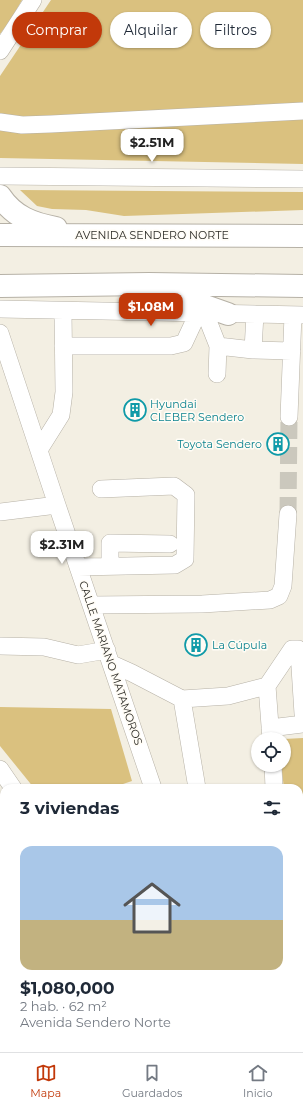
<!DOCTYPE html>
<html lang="es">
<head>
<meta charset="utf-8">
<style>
  body { margin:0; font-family:Montserrat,sans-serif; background:#f2f2f3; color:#1f2937; height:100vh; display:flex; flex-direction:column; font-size:15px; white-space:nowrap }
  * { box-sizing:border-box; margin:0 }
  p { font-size:13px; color:#747a83 }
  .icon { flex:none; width:22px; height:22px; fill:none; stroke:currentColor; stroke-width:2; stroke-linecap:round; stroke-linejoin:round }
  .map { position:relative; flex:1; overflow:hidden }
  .drawer { position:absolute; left:0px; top:784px; width:303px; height:268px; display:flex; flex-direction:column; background:#fff; border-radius:12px 12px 0 0; box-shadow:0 1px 3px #0004 }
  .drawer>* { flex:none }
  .top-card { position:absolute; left:12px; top:12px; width:279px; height:36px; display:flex; gap:8px }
  .buttons { position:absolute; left:251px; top:732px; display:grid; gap:8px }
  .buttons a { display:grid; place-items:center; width:40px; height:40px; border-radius:50%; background:#fff; box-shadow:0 1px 3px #0004; font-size:20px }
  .price { position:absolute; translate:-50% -34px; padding:0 9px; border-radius:8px; background:#fff; color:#222; font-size:13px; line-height:26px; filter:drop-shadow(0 1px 2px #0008) }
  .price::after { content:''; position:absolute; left:50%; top:24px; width:12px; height:9px; margin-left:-6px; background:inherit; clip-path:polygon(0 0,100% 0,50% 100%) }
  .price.active { background:#c2390a; color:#fff }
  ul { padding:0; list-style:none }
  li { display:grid; align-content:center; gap:8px; height:212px; padding:0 20px }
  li+li { border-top:1px solid #e0e1e3 }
  li span { display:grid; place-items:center; height:124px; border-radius:12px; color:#555 }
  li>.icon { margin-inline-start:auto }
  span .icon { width:72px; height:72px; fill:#fffc; stroke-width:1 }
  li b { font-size:17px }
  h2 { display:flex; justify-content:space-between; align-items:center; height:48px; padding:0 20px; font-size:17px }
  .tag { padding:0 14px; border-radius:18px; background:#fff; box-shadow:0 1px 3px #0004; font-size:14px; line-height:36px }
  .tag.active { background:#c2390a; color:#fff }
  .tab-bar { display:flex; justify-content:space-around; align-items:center; height:56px; border-top:1px solid #e0e1e3; background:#fff; font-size:11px; color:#747a83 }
  .tab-bar a { display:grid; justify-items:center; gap:2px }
  .tab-bar .active { color:#c2390a }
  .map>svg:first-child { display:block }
  .green { fill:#dac17f }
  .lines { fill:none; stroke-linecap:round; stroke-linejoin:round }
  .minor-tunnel { stroke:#cbc8bd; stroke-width:17; stroke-dasharray:17 8; stroke-linecap:butt }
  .minor-casing { stroke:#b6b1a6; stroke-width:18 }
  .major-casing { stroke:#b6b1a6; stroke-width:24 }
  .minor { stroke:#fff; stroke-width:17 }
  .major { stroke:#fff; stroke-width:22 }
  .labels { text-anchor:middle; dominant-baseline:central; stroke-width:3; stroke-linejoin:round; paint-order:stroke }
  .street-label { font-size:11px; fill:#2b2a25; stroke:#fffcf5 }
  .culture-label { font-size:11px; fill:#0d838f; stroke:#fffcf5; text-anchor:start }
</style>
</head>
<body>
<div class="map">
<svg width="303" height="1052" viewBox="0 0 303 1052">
  <rect width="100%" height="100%" fill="#f3efe3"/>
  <path class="green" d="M0,0H22L10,21L0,34Z
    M51,0H303V164L0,158V76Z
    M20,190L303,192V210L124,216L86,210L52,209L37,206Z
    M0,707L111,709L132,781L111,788H34L0,746Z
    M303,738V824H299V788H284L281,765H284V739Z"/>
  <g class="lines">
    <path class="minor-tunnel" d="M288,514L289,417"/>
    <g class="minor-casing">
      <path id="minor" d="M0,51L33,0
        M0,122L22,125L51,124L303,111
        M0,176L303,179
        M0,309L303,315
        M205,313L218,346
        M255,314L253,350L292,351
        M0,333L57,505L153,788
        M63,346H171L184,343L198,313
        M217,374L218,346L253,350
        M289,417L293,315
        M39,450L61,415L64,392L63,311
        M0,512L57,505
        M110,566V543L170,544
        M78,567L175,565L185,559L186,495L174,486L101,489
        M91,605L202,604L270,600L279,596L283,586L288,514
        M0,646L44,647L78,655L107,650
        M112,664L132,673L182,699L228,696L267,686
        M182,699L197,788
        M270,728L303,724
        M271,739L267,686L292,649H298L299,652L303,714
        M273,765L274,788
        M0,769L13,788
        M0,837L4,836
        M0,945L4,944
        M108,1048L110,1052
        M242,1048L243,1052
        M0,1051L9,1048"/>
    </g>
    <g class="major-casing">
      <path id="major" d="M0,196C14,217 33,224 56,228
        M0,235L303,236
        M0,286L149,284L303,286
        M160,290L228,314"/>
    </g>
    <use href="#minor" class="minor"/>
    <use href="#major" class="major"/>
  </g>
  <defs>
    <g id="building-ring" transform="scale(1.15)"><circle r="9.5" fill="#fffcf5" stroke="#0f9aa8" stroke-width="1.5"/><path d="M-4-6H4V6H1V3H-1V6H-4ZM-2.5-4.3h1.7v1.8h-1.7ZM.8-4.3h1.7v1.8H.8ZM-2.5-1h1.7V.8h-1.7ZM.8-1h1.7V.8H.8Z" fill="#0f9aa8"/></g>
  </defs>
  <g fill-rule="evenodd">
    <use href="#building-ring" x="135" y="410"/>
    <use href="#building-ring" x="278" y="444"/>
    <use href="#building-ring" x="196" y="645"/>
  </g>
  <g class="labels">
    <g class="street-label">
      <text x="152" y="235">AVENIDA SENDERO NORTE</text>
      <text transform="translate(111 663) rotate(71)">CALLE MARIANO MATAMOROS</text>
    </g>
    <g class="culture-label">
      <text x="150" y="404">Hyundai<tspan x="150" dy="13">CLEBER Sendero</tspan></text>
      <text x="262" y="444" text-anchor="end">Toyota Sendero</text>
      <text x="212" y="645">La Cúpula</text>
    </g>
  </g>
</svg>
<div class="buttons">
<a><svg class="icon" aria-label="locate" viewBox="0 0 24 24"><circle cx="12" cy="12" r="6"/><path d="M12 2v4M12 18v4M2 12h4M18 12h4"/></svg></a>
</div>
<b class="price" style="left:152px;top:163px">$2.51M</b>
<b class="price active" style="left:151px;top:327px">$1.08M</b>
<b class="price" style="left:62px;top:565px">$2.31M</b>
<div class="top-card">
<a class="tag active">Comprar</a>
<a class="tag">Alquilar</a>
<a class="tag">Filtros</a>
</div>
<section class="drawer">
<h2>3 viviendas<svg class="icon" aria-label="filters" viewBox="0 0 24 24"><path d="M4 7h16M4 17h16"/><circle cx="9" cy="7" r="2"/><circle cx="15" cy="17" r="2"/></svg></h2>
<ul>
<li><span style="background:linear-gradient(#a9c7e8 60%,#c2b280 0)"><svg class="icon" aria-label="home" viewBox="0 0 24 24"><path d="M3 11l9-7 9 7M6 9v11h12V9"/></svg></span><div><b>$1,080,000</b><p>2 hab. · 62 m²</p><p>Avenida Sendero Norte</p></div></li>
</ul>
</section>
</div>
<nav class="tab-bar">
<a class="active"><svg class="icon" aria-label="map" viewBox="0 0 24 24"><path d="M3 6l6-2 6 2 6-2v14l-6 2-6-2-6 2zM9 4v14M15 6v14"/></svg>Mapa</a>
<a><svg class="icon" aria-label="saved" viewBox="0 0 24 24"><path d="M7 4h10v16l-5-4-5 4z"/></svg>Guardados</a>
<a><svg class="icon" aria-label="home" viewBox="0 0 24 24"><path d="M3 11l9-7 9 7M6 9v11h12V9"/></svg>Inicio</a>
</nav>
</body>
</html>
